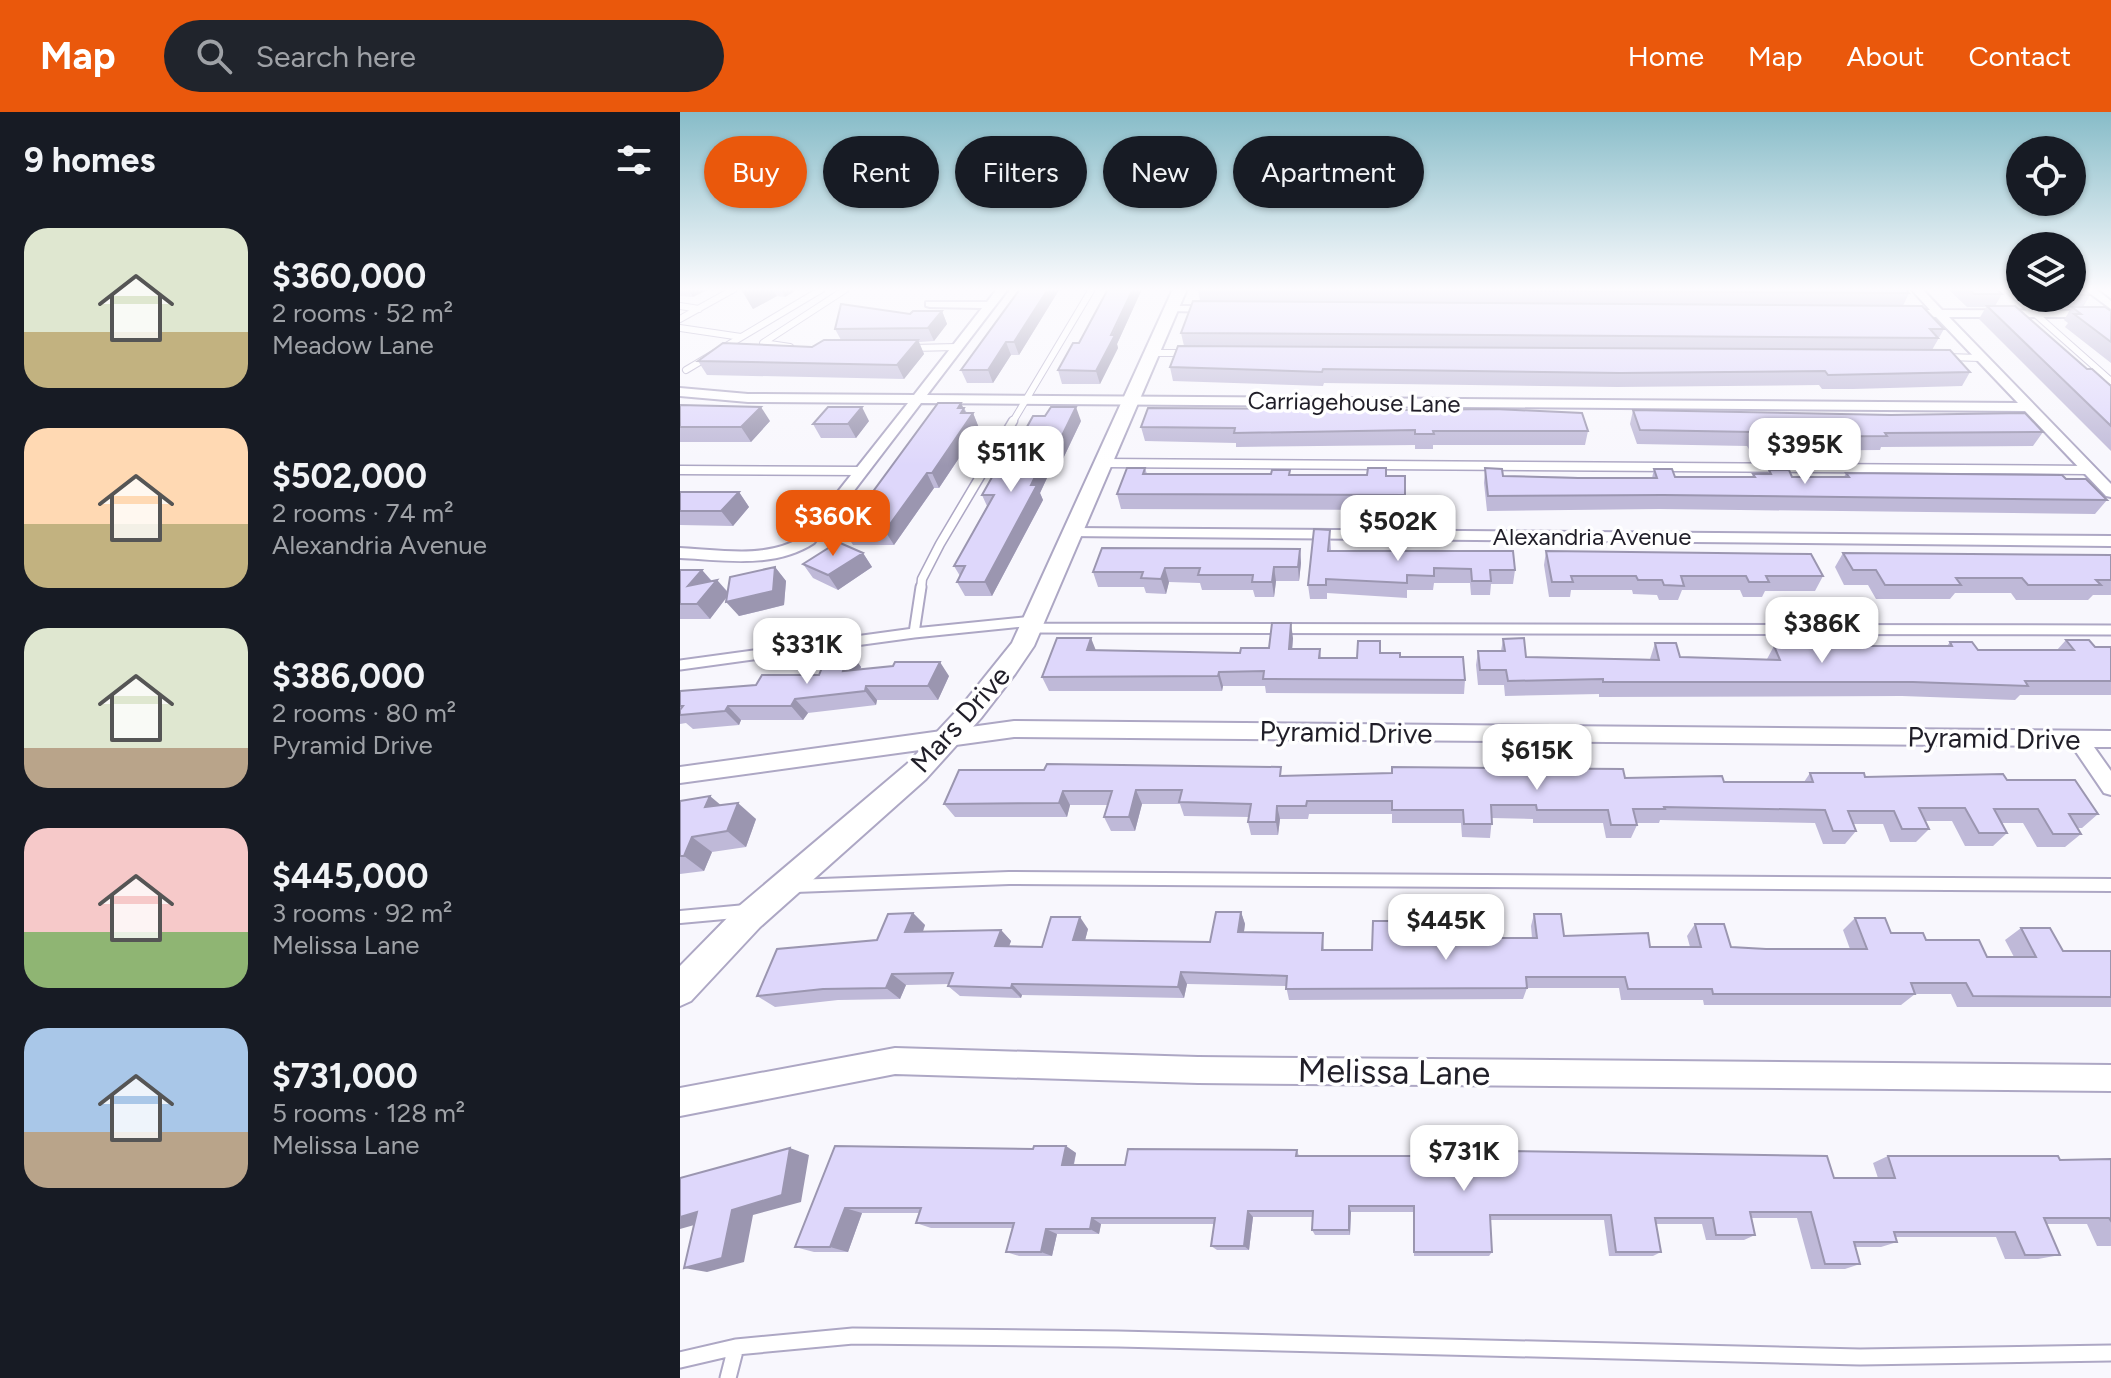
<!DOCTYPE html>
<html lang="en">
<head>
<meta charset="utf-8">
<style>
  body { margin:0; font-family:Figtree,sans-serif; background:#20242c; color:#f1f3f6; height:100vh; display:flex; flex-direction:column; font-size:30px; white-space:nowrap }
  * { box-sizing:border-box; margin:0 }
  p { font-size:26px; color:#9ea1a6 }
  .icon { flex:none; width:44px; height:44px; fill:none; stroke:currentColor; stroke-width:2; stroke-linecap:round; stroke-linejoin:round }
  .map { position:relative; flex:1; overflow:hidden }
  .panel { display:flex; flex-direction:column; background:#171b24; width:680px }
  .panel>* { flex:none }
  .hud { position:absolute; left:24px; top:24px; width:760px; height:72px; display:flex; gap:16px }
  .fabs { position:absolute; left:1326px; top:24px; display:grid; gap:16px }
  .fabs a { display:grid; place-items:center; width:80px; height:80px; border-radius:50%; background:#171b24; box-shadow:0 2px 6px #0004; font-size:40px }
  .price { position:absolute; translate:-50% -68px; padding:0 18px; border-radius:16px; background:#fff; color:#222; font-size:26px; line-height:52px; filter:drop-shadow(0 2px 4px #0008) }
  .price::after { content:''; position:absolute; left:50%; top:48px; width:24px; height:18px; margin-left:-12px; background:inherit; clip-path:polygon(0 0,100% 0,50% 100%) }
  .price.selected { background:#ea580c; color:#fff }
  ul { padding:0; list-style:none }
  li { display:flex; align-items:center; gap:24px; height:200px; padding:0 24px }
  li span { display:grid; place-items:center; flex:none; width:224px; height:160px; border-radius:24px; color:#555 }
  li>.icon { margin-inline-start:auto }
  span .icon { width:96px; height:96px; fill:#fffc; stroke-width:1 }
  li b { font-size:34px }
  h2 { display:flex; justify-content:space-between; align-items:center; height:96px; padding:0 24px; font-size:34px }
  .pill { padding:0 28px; border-radius:36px; background:#171b24; box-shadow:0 2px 6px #0004; font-size:28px; line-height:72px }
  .pill.selected { background:#ea580c; color:#fff }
  header { display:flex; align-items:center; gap:48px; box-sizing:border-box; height:112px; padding:0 40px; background:#ea580c; color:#fff }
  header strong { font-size:38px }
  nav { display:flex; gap:44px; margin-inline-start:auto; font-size:28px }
  .search { width:560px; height:72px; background:#20242c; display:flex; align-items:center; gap:20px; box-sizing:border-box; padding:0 28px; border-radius:44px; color:#9ea1a6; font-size:30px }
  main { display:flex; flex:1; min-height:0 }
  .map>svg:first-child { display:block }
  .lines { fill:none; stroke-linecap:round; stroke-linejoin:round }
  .service-far4-casing { stroke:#ada7c4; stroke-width:8 }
  .service-far3-casing { stroke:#ada7c4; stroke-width:11 }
  .service-far2-casing { stroke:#ada7c4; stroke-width:13 }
  .service-far1-casing { stroke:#ada7c4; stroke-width:16 }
  .service-casing { stroke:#ada7c4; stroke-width:19 }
  .minor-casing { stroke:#ada7c4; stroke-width:4 }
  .tertiary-casing { stroke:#ada7c4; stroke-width:4 }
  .service-far4 { stroke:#fff; stroke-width:6 }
  .service-far3 { stroke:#fff; stroke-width:8 }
  .service-far2 { stroke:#fff; stroke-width:9 }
  .service-far1 { stroke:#fff; stroke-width:12 }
  .service { stroke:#fff; stroke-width:15 }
  .minor { fill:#fff; fill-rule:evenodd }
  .tertiary { fill:#fff; fill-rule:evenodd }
  .wall { fill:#bfb9d8 }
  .shaded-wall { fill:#9b96b0 }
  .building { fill:#ded7fb; stroke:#9b96b0; stroke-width:2 }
  .labels { text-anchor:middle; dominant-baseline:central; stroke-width:7; stroke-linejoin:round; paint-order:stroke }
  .far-street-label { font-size:24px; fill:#201e28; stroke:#fff }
  .street-label { font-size:28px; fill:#201e28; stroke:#fff }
  .near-street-label { font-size:34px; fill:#201e28; stroke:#fff }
</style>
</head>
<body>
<header>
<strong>Map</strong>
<div class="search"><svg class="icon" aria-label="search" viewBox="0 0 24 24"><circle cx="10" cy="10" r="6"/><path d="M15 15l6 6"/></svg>Search here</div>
<nav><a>Home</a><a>Map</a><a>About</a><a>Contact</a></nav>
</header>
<main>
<section class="panel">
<h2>9 homes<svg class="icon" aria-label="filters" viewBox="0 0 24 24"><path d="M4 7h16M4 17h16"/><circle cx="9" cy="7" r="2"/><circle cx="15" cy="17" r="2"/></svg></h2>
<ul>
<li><span style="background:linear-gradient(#dfe7d0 65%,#c2b280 0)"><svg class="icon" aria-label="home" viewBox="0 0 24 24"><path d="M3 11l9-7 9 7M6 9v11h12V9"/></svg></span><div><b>$360,000</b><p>2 rooms · 52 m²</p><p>Meadow Lane</p></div></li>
<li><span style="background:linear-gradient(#ffd9b3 60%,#c2b280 0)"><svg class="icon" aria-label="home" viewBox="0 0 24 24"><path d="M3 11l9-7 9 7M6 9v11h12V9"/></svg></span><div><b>$502,000</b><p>2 rooms · 74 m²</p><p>Alexandria Avenue</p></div></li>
<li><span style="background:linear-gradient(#dfe7d0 75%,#b9a48a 0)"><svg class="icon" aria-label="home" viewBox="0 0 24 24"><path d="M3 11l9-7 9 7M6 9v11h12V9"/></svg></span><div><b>$386,000</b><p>2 rooms · 80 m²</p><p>Pyramid Drive</p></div></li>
<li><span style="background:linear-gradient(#f6c9c9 65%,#8fb573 0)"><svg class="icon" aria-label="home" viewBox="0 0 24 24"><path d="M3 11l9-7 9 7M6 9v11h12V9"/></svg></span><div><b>$445,000</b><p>3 rooms · 92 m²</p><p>Melissa Lane</p></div></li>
<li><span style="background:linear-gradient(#a9c7e8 65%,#b9a48a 0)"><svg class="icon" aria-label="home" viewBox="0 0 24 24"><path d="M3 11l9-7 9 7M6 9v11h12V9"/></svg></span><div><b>$731,000</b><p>5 rooms · 128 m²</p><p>Melissa Lane</p></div></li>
</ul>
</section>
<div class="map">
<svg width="1431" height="1266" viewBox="0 0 1431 1266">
  <rect width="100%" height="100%" fill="#f8f7fd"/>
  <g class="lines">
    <g class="service-far4-casing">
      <path id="service-far4" d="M1327,177L1431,269
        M0,194L19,197
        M0,207L54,177
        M0,216L61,225
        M110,235L83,231L166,177
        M230,236L278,235
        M472,241H506
        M1266,245L1301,246
        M6,258L142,177
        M332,311L412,177"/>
    </g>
    <g class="service-far3-casing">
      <path id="service-far3" d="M424,351L1408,358
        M0,358L182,359
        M241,477L242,467L260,432L333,309"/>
    </g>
    <g class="service-far2-casing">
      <path id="service-far2" d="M350,516L1431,518
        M234,521L241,475
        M0,553L234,521L353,509"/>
    </g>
    <g class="service-far1-casing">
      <path id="service-far1" d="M115,774L329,766L1431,773
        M0,805L66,799"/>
    </g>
    <g class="service-casing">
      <path id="service" d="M0,1248L56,1235L173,1224L438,1227L1180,1245L1431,1241
        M48,1266L56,1235"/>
    </g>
    <g class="minor-casing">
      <path id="minor" d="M317,177H328L247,283L1338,291L1256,205L1219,203L1217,201L1223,198H1250L1231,177H1242L1262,198L1431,199V205H1269L1431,372V385L1426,384L1345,299L241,291L134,431C95,457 44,448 0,446V436C40,438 87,447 122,425L228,291L68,290L0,284V276L68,282L234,283L302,196L250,195L246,194V190H307Z
        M1404,177H1416L1431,189V197Z
        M487,194H535L541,197L535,200L491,199L487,198Z
        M393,416L1431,424V434L387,424L385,421Z
        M334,609L1431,619V635H1414L1431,659V683L1424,681L1392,634L334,625L0,671V655Z
        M215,936L518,945L1431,953V979L518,971L215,962L0,1004V976Z"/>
    </g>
    <g class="tertiary-casing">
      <path id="tertiary" d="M493,177H507L354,534L335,562L301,606L246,667L80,815L11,889L0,894V854L58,795L227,652L283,592L332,531Z"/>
    </g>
    <use href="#service-far4" class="service-far4"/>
    <use href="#service-far3" class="service-far3"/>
    <use href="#service-far2" class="service-far2"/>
    <use href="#service-far1" class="service-far1"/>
    <use href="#service" class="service"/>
    <use href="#minor" class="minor"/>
    <use href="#tertiary" class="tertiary"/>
  </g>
  <path class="wall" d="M0,177H29L13,185L0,184Z
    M61,177H118L105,185L97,184L73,197Z
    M340,177H388L387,178H379L339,243H331L313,271H287L281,258Z
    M428,177H462L437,232L438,236L420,272H382L378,258L399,231Z
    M518,177L1229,181L1223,194L1264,217L1252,238L1290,260L1282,274L1173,277H1142L1139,273L937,275L644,271L643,274L493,269L490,255L504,234L501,221L520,189Z
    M1268,177H1316L1322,182L1315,194L1431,274V339L1299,207L1306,195H1287Z
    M1392,177L1410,183L1403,195L1431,199V251L1385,215L1388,211L1384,208L1391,196H1370L1358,186H1392Z
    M262,199L267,212L254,229L239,230L244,242L224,267L27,263L18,249L132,235L161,228L155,217L230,202Z
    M0,293L90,309L71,330H0Z
    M283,296H284L287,301H293L299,316L259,376H254L214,433H173L164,419Z
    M953,298L1363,320L1353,334L1201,335L1200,338L1070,339L1067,334L957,332L950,312Z
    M640,299L908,319L905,333H753V337H735V333L556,335V331L465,329L461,315Z
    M189,309L176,326H141L133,312Z
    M401,309L380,353H373L360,381L363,388L312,484H285L277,470L280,464L274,454L307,394L302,383L323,358Z
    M465,356L467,362H591L610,358V363L725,364V398L441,397L437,382Z
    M805,356L823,364L972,366L974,357L995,365H1072L1073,362H1088L1089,358L1112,365H1164L1166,361L1386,367L1427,388L1415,402L979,397L807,399L804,371Z
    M0,380H59L69,395L53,414L0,413Z
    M650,418L651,439L835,458L833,472H811L810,483H791L790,471H754L753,478H727V486L647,481V487H630L628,473Z
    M620,437L621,451L619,469H596L594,485H575L573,478H522L520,471L489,470L486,482L466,481L464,475H418L413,460Z
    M866,439L1143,464L1135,479H1085L1082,485H1063L1060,478H1002L998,488H979L977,483L953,482L952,478H891L890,485H869L864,453Z
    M183,441L192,455L158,478L133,466L123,452Z
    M1163,441L1431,443V483H1413L1408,488H1336L1331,481H1275L1270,487H1196L1188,473H1164L1155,455Z
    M95,455L106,469L104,493L59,504L47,485L30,507H0V458H22L32,469L37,468L48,480Z
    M613,526L612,537H640L641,546H677L700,541L720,545L785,568L784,582L586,581L585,574H543L542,579H369L362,565L416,538L560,541L589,536Z
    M823,527L846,545L970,547L975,531L1000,545L1087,547L1094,534H1267L1270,530L1298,538H1377L1386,528L1415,535H1431V583H1340L1335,588L1222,584L919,585V582L825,584L824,573H798L796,553L798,539H821Z
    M170,540L181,555L180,557L269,564L258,588H197L196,593L128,601L123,608H61L59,613L13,617L6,611L0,612V579L76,573L139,563Z
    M279,658L602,664L945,666L1044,670H1124L1130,661L1185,665L1327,668L1418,702L1402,716H1397L1401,722L1385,735H1357L1343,711H1321L1327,721L1313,734H1285L1272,709H1245L1249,717L1236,730H1210L1203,712H1174L1176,719L1165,732H1143L1135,711L980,708L979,711H956L957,713L951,726H926L923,711H853V707L812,706L810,726L782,725L781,711H712V702H629L628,707H600L598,723H571L568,710L569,705L504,704L500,692H462L455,719H431L424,705L428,693H390L387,705H275L264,692Z
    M0,689L41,693L76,707L66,735L32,740L24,759L0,762Z
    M561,800L565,812L564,820L643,821L644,838H692L728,832H773L774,826H852L851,814L854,802L884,824L970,835H1010L1007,824L1015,812L1051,835L1086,837H1170L1163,818L1175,806L1211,821L1246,828L1307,845H1334L1325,828L1341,816L1383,839H1428L1431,838V895H1277L1271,882H1235L1221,893H1024L1023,888H941L939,876H847L843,887L609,888L606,874L507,872L504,886L342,883L341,886L280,884L268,874L269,872L226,873L220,887L158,888L95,895L77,884L197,828L233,801L245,813L243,820L321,818L331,829L329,834L362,835L408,817L405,828L530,830Z
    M155,1034L353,1037L386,1034L396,1041L394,1053H445L617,1038L619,1044L766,1057H823L822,1047L826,1039L1154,1066H1198L1193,1051L1208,1044L1380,1048L1431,1047V1134H1417L1407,1112H1366L1380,1143L1358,1147H1325L1316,1125H1215L1217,1130L1201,1135H1175L1180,1152L1165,1157H1131L1117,1106H1071L1075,1123L1064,1128H1026L1022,1112H976L981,1140L973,1144H929L924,1108H810L812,1140L809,1144H734L733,1100H671L670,1123H635L632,1118L633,1105H573L569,1138H537L531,1134L534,1112H421L419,1122H377L372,1144H339L326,1140L332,1116H251L236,1111L239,1101H182L168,1140H134L115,1135Z"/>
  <path class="shaded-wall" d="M8,177H29L13,185Z
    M61,177H93L97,184L73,197Z
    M101,177H118L105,185Z
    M368,177H379V178L339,243L334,230Z
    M453,177H462L437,232L438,236L420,272L416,259Z
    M262,199L267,212L254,229L248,216Z
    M238,228L244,242L224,267L217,253Z
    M326,230L331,243L313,271L308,258Z
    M281,291L289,307L293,301L299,316L259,376L252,361L278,296Z
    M81,295L90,309L71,330L61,315Z
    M182,295L189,309L176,326L168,312Z
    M396,295L401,309L380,353L375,338Z
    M368,338L373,353L360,381L363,388L312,484L305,470Z
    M247,361L254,376L214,433L205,419Z
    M59,380L69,395L53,414L41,399Z
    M620,437L621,451L619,469L618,455Z
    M183,441L192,455L158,478L148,463Z
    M95,455L106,469L104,493L59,504L46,490Z
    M594,455L596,469L594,485L592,470Z
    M485,456L489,470L486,482L481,467Z
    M22,458L34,472L37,468L49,482L30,507L17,492L8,474Z
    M611,511L613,526L611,552L609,537Z
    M411,526L417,541L407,538Z
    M170,540L181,555L174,574L163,559Z
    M260,550L269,564L258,588L248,574Z
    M539,560L543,574L542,579L538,564Z
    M186,574L197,588L196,593L185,579Z
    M115,587L128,601L123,608L111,594Z
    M48,594L61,608L59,613L45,599Z
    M456,678L462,692L455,719L449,705Z
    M383,679L390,693L387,705L379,691Z
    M30,684L49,700L25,695Z
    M58,691L76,707L66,735L47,719Z
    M597,694L600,707L598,723L596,710Z
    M12,725L32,740L24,759L4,744Z
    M561,800L565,812L562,832L558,820Z
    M233,801L245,813L238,832L225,820Z
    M400,805L408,817L402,840L393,828Z
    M321,818L331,829L325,845L315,834Z
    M501,860L507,872L504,886L498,875Z
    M212,862L226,873L220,887L206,876Z
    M332,872L342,883L341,886L331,876Z
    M386,1034L396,1041L392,1060L382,1053Z
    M110,1036L129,1043L121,1090L73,1103L64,1150L27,1160L4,1156L52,1098Z
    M669,1094L671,1100L670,1123L669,1118Z
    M165,1096L182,1101L168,1140L150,1135Z
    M568,1099L573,1105L569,1138L564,1134Z
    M17,1100L39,1106L0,1117V1105Z
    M412,1106L421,1112L419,1122L410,1117Z
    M366,1117L377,1122L372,1144L361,1140Z"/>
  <path class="building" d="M340,177H368L334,230H326L308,258H281Z
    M428,177H453L431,223H435L416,259L378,258L393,231H399Z
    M522,177H1226L1229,181Z
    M1289,177H1316L1322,182H1294Z
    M1392,177H1403L1410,183H1392Z
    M513,189L1242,194L1264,217H1250L1258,226L501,221Z
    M161,192L230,202L233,199H262L248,216L155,217Z
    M1307,194H1335L1407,257H1412L1431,274V314Z
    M1392,195H1425L1431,199V230L1394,202H1401Z
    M144,228H238L217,253L18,249L43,231L132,235Z
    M498,234L1270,238L1290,260L1148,263L1145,259L940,261L643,257L642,260L490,255Z
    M258,291H281L278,296H284L281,301H293L252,361H247L205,419H164Z
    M0,293L81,295L61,315H0Z
    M148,295H182L168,312H133Z
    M371,295H396L375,338H368L351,373H357L305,470H277L285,454H274L314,383H302L316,358H323L353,304H365Z
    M468,296L640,297L639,299L814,297L902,301L908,319H753L754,322H735V318L554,321L555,316L461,315Z
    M953,298L1211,303L1345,301L1363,320L1205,321L1207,324L1075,325L1073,320L960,318Z
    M447,356H465L463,362H591L592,358H610L609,363H687L688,356H706V364H725V383L437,382Z
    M805,356L822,357L823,364L898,366H977L974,357H992L995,365H1075L1073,362H1091L1089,358H1109L1112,365H1169L1166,361L1382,363L1386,367H1406L1427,388L983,383L808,384Z
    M0,380H59L41,399H0Z
    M634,417L650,418L648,439H833L835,458H810L811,469H792L791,457L754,456V464L727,463V471L646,467V473H628Z
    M158,430L183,441L148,463L123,452Z
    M422,436L620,437L618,455H594L592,470H572L573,463H518L520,456H485L481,467L461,466L463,460H413Z
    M866,439L1131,442L1143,464H1086L1089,470H1069L1066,464H1001L1004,474L984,473L982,468H958L956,464H891L893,470H872Z
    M1163,441L1431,443V468H1416L1421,473H1348L1342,466H1276L1281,473H1205L1196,458H1173Z
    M95,455L93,479L46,490L50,465Z
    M0,458H22L8,474L37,468L17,492H0Z
    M592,511H611L609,537H640L639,546H677L678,529H700V541H720V545H783L785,568L583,567L584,559L539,560L538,564L362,565L377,526H411L407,538L560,541L561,536H589Z
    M844,526L846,545L979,548L975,531H996L1000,545L1100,548L1094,534H1272L1270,530H1292L1298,538H1394L1386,528H1409L1415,535H1431V569H1345L1348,574L1233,570H923V567L828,569L826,558H800L798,539H825L823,527Z
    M170,540L163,559L213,554L215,550H260L248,574H186L185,579L115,587L111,594H48L45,599L0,603V598L3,594H0V579L76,573L82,563H139L147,543Z
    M367,652L601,655L600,664L712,661V655L943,657L945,666L1042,664L1044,670H1133L1130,661H1184L1185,665L1323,662L1327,668H1395L1418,702H1389L1401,722H1373L1358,697H1314L1327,721H1299L1285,696H1239L1249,717H1222L1214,699H1168L1176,719H1153L1145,698L984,695L985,697H953L957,713H931L928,698H857L856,693H811L812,712H784L783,698H712V689H627L626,694H597L596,710H568L571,692L499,690L502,678H456L449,705H424L432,679H383L379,691L264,692L279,658H364Z
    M30,684L25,695L58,691L47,719L12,725L4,744H0V689Z
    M536,800H561L558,820L643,821L642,838H692L693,809H728V832H774V826H857L854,802H881L884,824L968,821L970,835H1021L1015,812H1044L1051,835L1086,837H1187L1175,806H1205L1211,821H1243L1246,828H1299L1307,845H1356L1341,816H1370L1383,839H1431V885L1293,884L1286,871H1231L1235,882H1033L1032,877H948L945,865H846L847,876L606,877L607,864L501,860L498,875L332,872L331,876L268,874L273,861L212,862L206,876L143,877L77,884L97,837L197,828L208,802L233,801L225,820L321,818L315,834L362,835L371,805H400L393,828L530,830Z
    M155,1034L353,1037L354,1034H386L382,1053H445L448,1037L617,1038L616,1044H733V1038H765L766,1057H827L826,1039L1147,1044L1154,1066H1215L1208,1044H1378L1380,1048L1431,1047V1109L1429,1106H1364L1380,1143H1345L1335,1120H1214L1217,1130H1174L1180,1152H1145L1131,1100H1070L1075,1123H1036L1033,1106H975L981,1140H936L931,1103H810L812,1140H734V1094H669V1118H632L633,1099H568L564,1134H531L535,1106H412L410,1117H366L361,1140H326L334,1111H236L241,1096H165L150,1135H115Z
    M110,1036L102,1083L52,1098L42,1146L4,1156L17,1100L0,1105V1066Z"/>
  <linearGradient id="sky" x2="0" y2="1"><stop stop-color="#87bcc8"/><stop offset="0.5" stop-color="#fcfbfe"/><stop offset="1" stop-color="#fcfbfe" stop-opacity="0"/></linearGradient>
  <rect width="1431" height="354" fill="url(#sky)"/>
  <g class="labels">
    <g class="far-street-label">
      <text transform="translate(674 290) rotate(1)">Carriagehouse Lane</text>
      <text x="912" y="424">Alexandria Avenue</text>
    </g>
    <g class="street-label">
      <text transform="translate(280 607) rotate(-48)">Mars Drive</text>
      <text transform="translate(666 620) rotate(1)">Pyramid Drive</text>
      <text transform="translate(1314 626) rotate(1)">Pyramid Drive</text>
    </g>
    <g class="near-street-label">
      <text transform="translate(714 960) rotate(1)">Melissa Lane</text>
    </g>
  </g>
</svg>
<div class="fabs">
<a><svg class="icon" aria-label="locate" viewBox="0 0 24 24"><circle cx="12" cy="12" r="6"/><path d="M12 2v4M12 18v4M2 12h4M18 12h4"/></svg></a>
<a><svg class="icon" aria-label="layers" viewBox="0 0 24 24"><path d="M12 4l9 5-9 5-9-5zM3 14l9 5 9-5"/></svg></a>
</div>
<b class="price" style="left:1125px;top:374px">$395K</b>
<b class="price" style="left:331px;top:382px">$511K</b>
<b class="price selected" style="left:153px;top:446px">$360K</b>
<b class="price" style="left:718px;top:451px">$502K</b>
<b class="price" style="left:1142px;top:553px">$386K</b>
<b class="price" style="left:127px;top:574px">$331K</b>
<b class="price" style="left:857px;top:680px">$615K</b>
<b class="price" style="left:766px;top:850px">$445K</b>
<b class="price" style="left:784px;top:1081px">$731K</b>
<div class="hud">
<a class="pill selected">Buy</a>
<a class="pill">Rent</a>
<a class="pill">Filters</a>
<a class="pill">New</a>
<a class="pill">Apartment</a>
</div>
</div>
</main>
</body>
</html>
